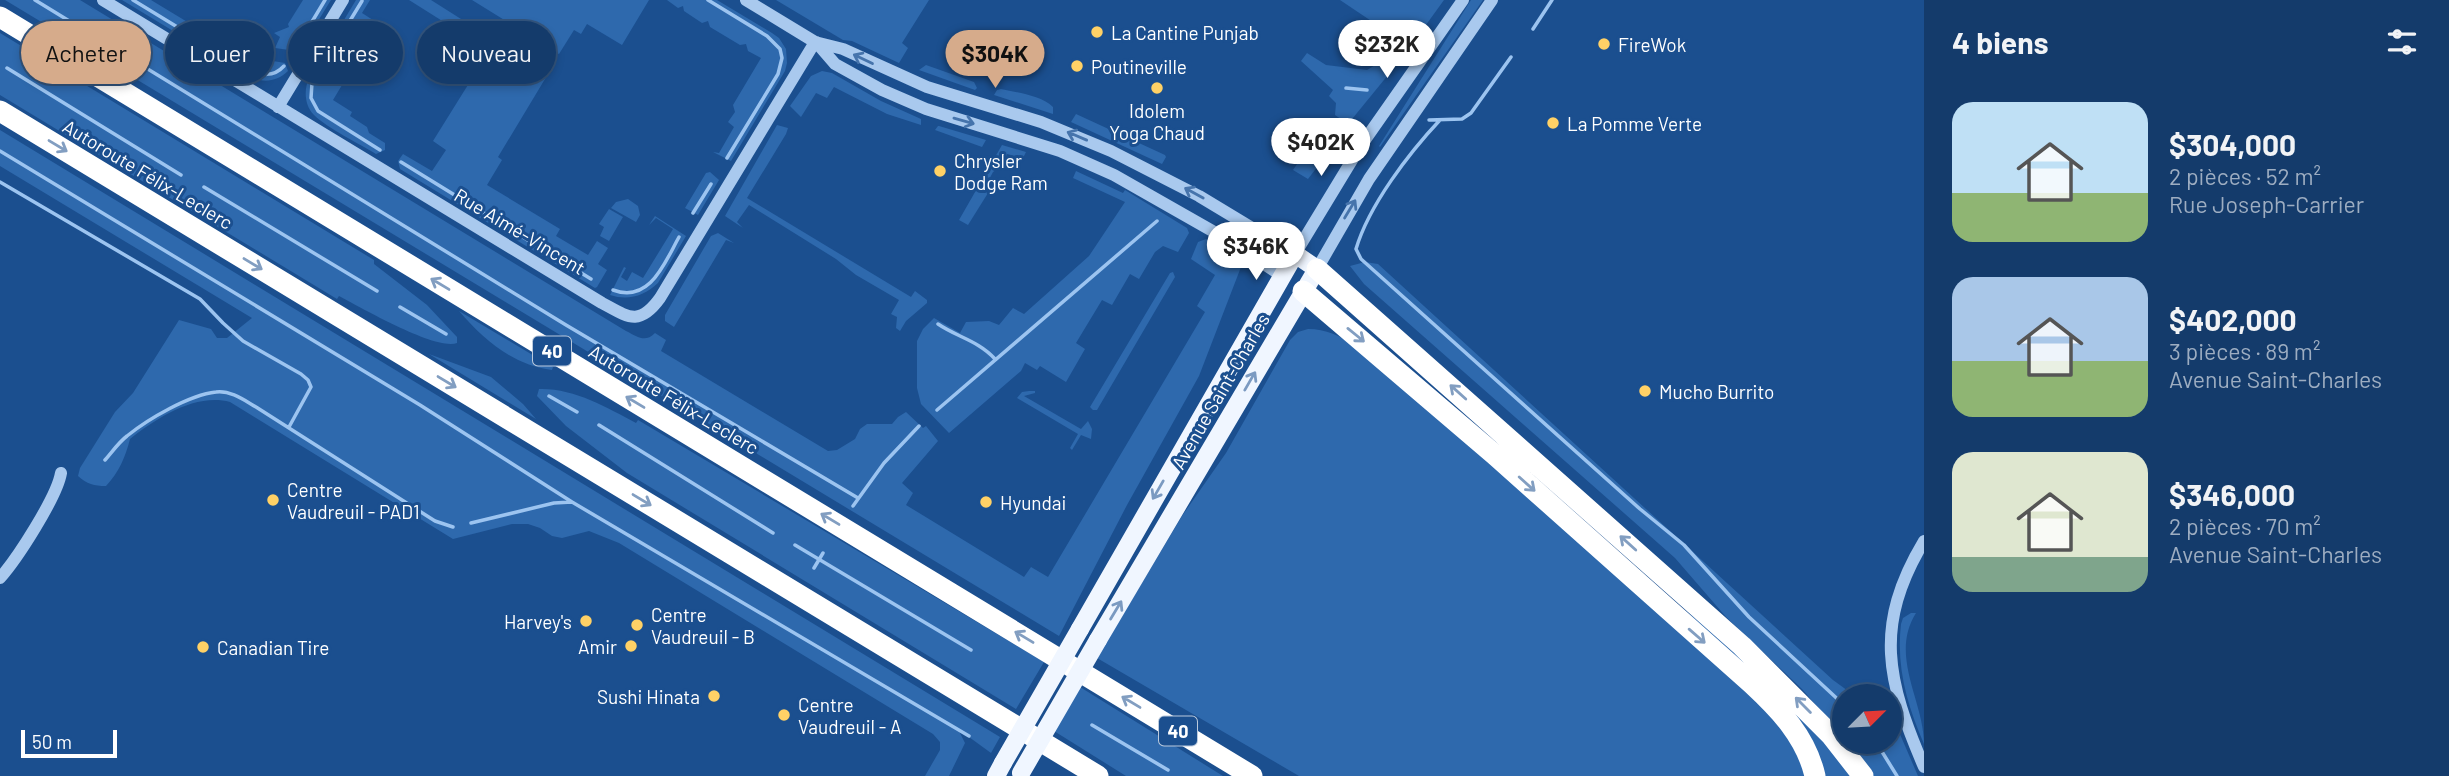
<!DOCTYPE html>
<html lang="fr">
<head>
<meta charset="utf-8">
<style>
  body { margin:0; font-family:Barlow,sans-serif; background:#214673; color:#f1f3f6; height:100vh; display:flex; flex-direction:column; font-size:26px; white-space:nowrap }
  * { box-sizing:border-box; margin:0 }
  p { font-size:23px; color:#9dadc1 }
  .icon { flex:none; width:38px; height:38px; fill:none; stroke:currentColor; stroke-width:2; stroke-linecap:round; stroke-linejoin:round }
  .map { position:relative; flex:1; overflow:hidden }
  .drawer { display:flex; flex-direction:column; background:#143b6b; width:525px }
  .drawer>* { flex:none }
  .hud { position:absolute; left:21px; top:21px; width:665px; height:63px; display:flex; gap:14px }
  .needle { width:46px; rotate:66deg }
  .tools { position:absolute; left:1832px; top:684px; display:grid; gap:14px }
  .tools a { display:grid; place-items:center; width:70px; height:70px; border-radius:50%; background:#143b6b; box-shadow:0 4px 10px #0003,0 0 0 2px #33557e; font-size:35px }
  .scale { position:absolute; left:21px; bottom:18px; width:96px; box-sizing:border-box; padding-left:7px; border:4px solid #fff; border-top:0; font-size:19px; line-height:24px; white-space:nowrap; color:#fff; -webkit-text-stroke:5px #1b4f8f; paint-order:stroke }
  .price { position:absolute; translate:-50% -60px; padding:0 16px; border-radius:24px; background:#fff; color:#222; font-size:23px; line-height:46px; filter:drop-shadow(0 2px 4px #0008) }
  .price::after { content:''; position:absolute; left:50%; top:42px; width:21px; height:16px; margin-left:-10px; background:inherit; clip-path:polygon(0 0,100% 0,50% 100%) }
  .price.selected { background:#d6ab8b; color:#111 }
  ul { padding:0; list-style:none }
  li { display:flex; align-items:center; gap:21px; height:175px; padding:0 28px }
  li span { display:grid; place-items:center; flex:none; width:196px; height:140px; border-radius:21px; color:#555 }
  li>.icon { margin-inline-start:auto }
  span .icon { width:84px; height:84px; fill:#fffc; stroke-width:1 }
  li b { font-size:30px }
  h2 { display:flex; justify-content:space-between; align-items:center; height:84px; padding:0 28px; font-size:30px }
  .pill { padding:0 24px; border-radius:32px; background:#143b6b; box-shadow:0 4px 10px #0003,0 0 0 2px #33557e; font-size:24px; line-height:63px }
  .pill.selected { background:#d6ab8b; color:#111 }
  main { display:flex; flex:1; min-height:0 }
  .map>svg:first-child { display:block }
  .green { fill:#2e69ad }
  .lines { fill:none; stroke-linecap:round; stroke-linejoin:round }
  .stream { stroke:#9cc4f0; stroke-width:3.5 }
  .minor { stroke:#a9c9ee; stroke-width:12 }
  .major { stroke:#f0f6ff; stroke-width:18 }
  .highway { stroke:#fff; stroke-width:21 }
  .major-bridge { stroke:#f0f6ff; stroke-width:18 }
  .oneway { stroke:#4674ac }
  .oneway2 { stroke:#829ec1 }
  .oneway3 { stroke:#7b9ac1 }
  .poi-dot { fill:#ffd166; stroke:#1b4f8f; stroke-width:2.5 }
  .labels { text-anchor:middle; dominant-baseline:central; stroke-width:6; stroke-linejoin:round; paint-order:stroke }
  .shield { fill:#1b4f8f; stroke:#bbcadd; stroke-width:2 }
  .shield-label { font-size:18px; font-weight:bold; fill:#fff }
  .poi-label { font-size:19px; fill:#fff; stroke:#1b4f8f; text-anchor:start }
  .street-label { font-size:19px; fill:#fff; stroke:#1b4f8f }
</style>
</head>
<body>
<main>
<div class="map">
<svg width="1924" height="776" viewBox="0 0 1924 776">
  <rect width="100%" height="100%" fill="#1b4f8f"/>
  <path class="green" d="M5,0H80L626,331C638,337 645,343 655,333L666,340L661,351L828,451L837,450L855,439L860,429L867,424H892L898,417L906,412L923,428L926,426L938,441L902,483L913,493L906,505L1024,577L1031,567L1048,577L1205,312L1197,306L1215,275L1191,259L1198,242L1206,239L1233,256V258L1241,267L1199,376L1127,505L1059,636Z
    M122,0H151L262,67L267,60L285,63L288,71C277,82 263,83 249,77Z
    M303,0H331L300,50L296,51L275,48L280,37L274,33L289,27L288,24Z
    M356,0H370L362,13L387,29L390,25L392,37L385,51L368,42L333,100L352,112L350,116L367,127L369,133L385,143V150L376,154C360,144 327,128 314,115C304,105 304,89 309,78Z
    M409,0H431L548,74L498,157L502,160L487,185L560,229L556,236L588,255L597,241L608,248L598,264L607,270L597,287L595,288L400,169L398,161L403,154L432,171L446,150L433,141L471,80L446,64L463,34Z
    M472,0H649L622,45L587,24L581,34L574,30L559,54Z
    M667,0H717L772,33L779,38L786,49L787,63L785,71L731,161L713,152L719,153L734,127L728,122L735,112L733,105L761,58L748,51L746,44L740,45L710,27L708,21L702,23L684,11L683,6L678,8Z
    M776,0H929L902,43L908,48L899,63L852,41L843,40Z
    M1340,0H1444L1410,47Z
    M1471,0H1483L1380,147L1379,146Z
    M0,33L374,260V264L427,305L457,337V343C436,351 360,307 339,296L337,299L0,95Z
    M1395,47L1406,53L1348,124L1335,115L1336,103L1329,96L1333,90L1301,61L1307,53L1326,65L1367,70L1387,58Z
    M926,65L974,82L977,88L975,90L919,70Z
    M822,71L832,73L881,101L921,119V125L887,114L834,87L827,98L816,93L801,117L790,106L811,76Z
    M1001,89C1018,93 1040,95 1053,107V114L994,95L997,90Z
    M1076,114L1165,155L1166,157L1162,164L1071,122Z
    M777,125L788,128L786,134L747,198L911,297L915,291L927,300V303L906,321L900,331L896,328L897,317L891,314L899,300L856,275L836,259L749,205L737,222L743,228L725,216Z
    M938,126H939L986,140L982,147L935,130Z
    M0,130L1000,737L991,753L958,729L965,743L949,776H925L940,750V742L933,734L619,543L589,531L562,538L552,536L540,528L528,524H512L453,539L230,402C195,393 157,418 130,439C125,458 119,472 106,486C94,486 87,484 78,476L80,468L115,412L133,393L179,320L211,329L217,338H227L252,318L0,166Z
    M1331,144L1334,145L1308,179L1293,170L1306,151Z
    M1002,145L1026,152L1023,158L1007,154L1003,165L993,172L984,189L988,193L968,225L959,220Z
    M1076,171L1123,193L1125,190L1187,228L1189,233L1178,252L1163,246L1155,252L1139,279L1130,274L1112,305L1102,300L1076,343L1085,349L1066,382L1040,366L1037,370L1025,363L1021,371L949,433L921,404L917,388V341L923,329L934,318L960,333L966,322L989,321L999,325L1013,308L1024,314L1089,256L1125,202L1073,178Z
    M710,172L719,180L698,215L685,208L706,173Z
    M628,199L638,206L640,215L636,222L611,208L616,202Z
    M609,209L623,217L609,241L600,236L604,227L599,224Z
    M655,216L686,236L658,283C644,296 628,301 610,295L624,267L626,268L621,277L627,281L632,272L643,278L673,229L656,218L649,225Z
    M718,233L734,243L726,240L674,327L665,321V315L711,236Z
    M1365,262L1378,264L1833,680L1855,696H1844V738L1802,689L1727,618L1675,558L1364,284L1350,266Z
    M1173,272L1175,277L1097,410H1093L1090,407L1170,273Z
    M459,311L546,363L553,367L552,370C513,365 484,340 459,311Z
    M1308,329C1343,329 1370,358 1395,379L1751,696L1791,736L1808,776H1299L1097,658L1182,516L1226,453L1290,340L1298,332Z
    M429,354L491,377L523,404L536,419Z
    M539,389C574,388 606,407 636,423L638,420L1044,662L1016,709L627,473L566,426L537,396Z
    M1029,391H1035V393L1024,396L1081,429L1088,421L1092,429L1091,439L1081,435L1072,450L1070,448L1078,434L1017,398L1022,392Z
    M1668,598L1731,645L1813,728L1853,776H1824Z
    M1911,613H1916C1889,656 1924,701 1924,744C1907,705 1896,667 1901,624L1903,618Z
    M1080,687L1223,776H1126L1054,731Z
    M1890,711L1918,776H1873L1848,742H1890Z"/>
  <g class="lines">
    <path class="stream" d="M35,0L566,325L858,498
      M133,0L248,70C261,75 273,78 284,66
      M708,0L767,36L780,49L782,58L778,74L727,158
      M362,1L312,83L311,98L318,111L380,150
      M1533,29L1552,0
      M295,50L325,0
      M7,68L181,175
      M1346,88L1367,90
      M1429,120L1462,119L1471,113L1511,57
      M1440,120C1409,153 1369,205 1356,249L1361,259L1640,509L1684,545L1749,617L1844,705
      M0,151L420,405L572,502
      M401,162L591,279
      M0,182L200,299L223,323L243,341L301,374L308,380L311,387L289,427
      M204,187L377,291
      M693,213L711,184
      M613,290C650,304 665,262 679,237
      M400,307L446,334
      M938,324C957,337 979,341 995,359
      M549,396L577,412
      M937,410L1157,221
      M599,425L773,533
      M105,460C112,452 119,442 127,436C148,419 189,395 216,392C230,390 244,400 256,407L435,521L453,527
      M853,506L884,463L919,426
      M471,523L554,503L572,502L969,736
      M795,545L971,650
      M814,568L823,553
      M1092,725L1168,770
      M1876,742L1897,776"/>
    <path class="minor" d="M103,0L602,303C628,317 639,327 660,298L815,42
      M746,0L815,42L843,49L927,87L1041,122L1111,151L1199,196L1295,254L1360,147L1463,0
      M816,42L835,64L882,90L926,109L1060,151L1114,175L1223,237L1282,276
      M278,107L343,0
      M1317,269L1369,179L1492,0
      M1924,541C1873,626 1887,681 1924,767
      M0,578C17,559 57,497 61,473"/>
    <path class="major" d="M1080,629L1295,254L1317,269L1098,640
      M996,776L1003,763"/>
    <path class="highway" d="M0,17L1252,776
      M0,111L1098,776
      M1317,269L1742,646L1831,735L1863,776
      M1303,291L1495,455L1752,684C1780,710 1806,737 1815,776"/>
    <path class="major-bridge" d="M1003,763L1080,629
      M1021,773L1098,640"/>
  </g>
  <defs><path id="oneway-shaft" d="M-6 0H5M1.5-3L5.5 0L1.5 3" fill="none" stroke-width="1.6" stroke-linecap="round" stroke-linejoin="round" transform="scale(1.75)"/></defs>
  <g class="oneway">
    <use href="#oneway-shaft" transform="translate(863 59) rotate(-154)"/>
    <use href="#oneway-shaft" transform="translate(964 121) rotate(16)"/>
    <use href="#oneway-shaft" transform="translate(1077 136) rotate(-157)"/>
    <use href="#oneway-shaft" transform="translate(1194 193) rotate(-151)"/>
    <use href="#oneway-shaft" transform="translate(1350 209) rotate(-59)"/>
  </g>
  <g class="oneway2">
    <use href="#oneway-shaft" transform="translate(58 146) rotate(31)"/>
    <use href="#oneway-shaft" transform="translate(253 264) rotate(31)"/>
    <use href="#oneway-shaft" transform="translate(440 284) rotate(-149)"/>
    <use href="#oneway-shaft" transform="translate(1356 335) rotate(39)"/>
    <use href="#oneway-shaft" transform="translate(447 382) rotate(31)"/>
    <use href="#oneway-shaft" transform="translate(1458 392) rotate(-138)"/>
    <use href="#oneway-shaft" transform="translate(635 402) rotate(-149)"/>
    <use href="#oneway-shaft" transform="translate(1527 484) rotate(42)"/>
    <use href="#oneway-shaft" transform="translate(642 500) rotate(31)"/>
    <use href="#oneway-shaft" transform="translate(830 519) rotate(-149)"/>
    <use href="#oneway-shaft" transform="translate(1628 543) rotate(-138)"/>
    <use href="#oneway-shaft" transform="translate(1697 636) rotate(41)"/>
    <use href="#oneway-shaft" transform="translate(1024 637) rotate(-149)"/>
    <use href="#oneway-shaft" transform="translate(1131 702) rotate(-149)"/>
    <use href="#oneway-shaft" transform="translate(1803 705) rotate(-135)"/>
  </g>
  <g class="oneway3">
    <use href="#oneway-shaft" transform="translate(1250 381) rotate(-60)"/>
    <use href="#oneway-shaft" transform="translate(1158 490) rotate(120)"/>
    <use href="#oneway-shaft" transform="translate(1116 610) rotate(-59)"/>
  </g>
  <g class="poi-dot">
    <circle cx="1097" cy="32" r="7"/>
    <circle cx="1604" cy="44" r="7"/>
    <circle cx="1077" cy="66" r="7"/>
    <circle cx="1157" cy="88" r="7"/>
    <circle cx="1553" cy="123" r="7"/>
    <circle cx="940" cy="171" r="7"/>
    <circle cx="1645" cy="391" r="7"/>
    <circle cx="273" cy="500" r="7"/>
    <circle cx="986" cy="502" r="7"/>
    <circle cx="586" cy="621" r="7"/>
    <circle cx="637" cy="625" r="7"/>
    <circle cx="631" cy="646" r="7"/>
    <circle cx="203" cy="647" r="7"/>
    <circle cx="714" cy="696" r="7"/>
    <circle cx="784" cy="715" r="7"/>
  </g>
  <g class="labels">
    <g class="shield">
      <rect x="533" y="336.5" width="38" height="29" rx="5"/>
      <rect x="1159" y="716.5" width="38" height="29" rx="5"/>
    </g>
    <g class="shield-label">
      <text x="552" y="351">40</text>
      <text x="1178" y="731">40</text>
    </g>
    <g class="poi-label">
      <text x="1111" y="32">La Cantine Punjab</text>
      <text x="1618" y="44">FireWok</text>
      <text x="1091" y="66">Poutineville</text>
      <text x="1157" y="110" text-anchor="middle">Idolem<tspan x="1157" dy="22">Yoga Chaud</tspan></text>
      <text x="1567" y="123">La Pomme Verte</text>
      <text x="954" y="160">Chrysler<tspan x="954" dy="22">Dodge Ram</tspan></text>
      <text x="1659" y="391">Mucho Burrito</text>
      <text x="287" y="489">Centre<tspan x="287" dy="22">Vaudreuil - PAD1</tspan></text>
      <text x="1000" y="502">Hyundai</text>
      <text x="651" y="614">Centre<tspan x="651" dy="22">Vaudreuil - B</tspan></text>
      <text x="572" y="621" text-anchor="end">Harvey's</text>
      <text x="617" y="646" text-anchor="end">Amir</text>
      <text x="217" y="647">Canadian Tire</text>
      <text x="700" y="696" text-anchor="end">Sushi Hinata</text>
      <text x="798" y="704">Centre<tspan x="798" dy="22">Vaudreuil - A</tspan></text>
    </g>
    <g class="street-label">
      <text transform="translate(148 174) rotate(31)">Autoroute Félix-Leclerc</text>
      <text transform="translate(520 231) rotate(31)">Rue Aimé-Vincent</text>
      <text transform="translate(1220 391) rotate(-60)">Avenue Saint-Charles</text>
      <text transform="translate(674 399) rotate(31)">Autoroute Félix-Leclerc</text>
    </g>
  </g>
</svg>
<div class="tools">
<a><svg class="needle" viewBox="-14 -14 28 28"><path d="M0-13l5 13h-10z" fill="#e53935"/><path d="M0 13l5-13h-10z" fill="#9dadc1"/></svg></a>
</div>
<div class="scale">50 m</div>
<b class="price" style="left:1387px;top:80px">$232K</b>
<b class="price selected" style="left:995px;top:90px">$304K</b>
<b class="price" style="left:1321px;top:178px">$402K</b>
<b class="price" style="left:1256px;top:282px">$346K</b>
<div class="hud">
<a class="pill selected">Acheter</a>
<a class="pill">Louer</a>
<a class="pill">Filtres</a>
<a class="pill">Nouveau</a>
</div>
</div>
<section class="drawer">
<h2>4 biens<svg class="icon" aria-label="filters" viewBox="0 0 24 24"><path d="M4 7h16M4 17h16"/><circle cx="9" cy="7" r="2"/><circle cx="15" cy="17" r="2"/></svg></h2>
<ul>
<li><span style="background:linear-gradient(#bfe0f5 65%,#8fb573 0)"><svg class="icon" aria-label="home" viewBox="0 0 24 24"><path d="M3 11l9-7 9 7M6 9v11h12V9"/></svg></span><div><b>$304,000</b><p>2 pièces · 52 m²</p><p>Rue Joseph-Carrier</p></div></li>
<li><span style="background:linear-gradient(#a9c7e8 60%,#8fb573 0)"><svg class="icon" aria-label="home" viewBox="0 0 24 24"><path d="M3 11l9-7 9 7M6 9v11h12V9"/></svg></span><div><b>$402,000</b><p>3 pièces · 89 m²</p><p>Avenue Saint-Charles</p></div></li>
<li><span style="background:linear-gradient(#dfe7d0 75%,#7fa58c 0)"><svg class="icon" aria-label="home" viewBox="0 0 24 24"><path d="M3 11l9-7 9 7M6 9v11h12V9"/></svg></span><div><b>$346,000</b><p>2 pièces · 70 m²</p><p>Avenue Saint-Charles</p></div></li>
</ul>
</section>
</main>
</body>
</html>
